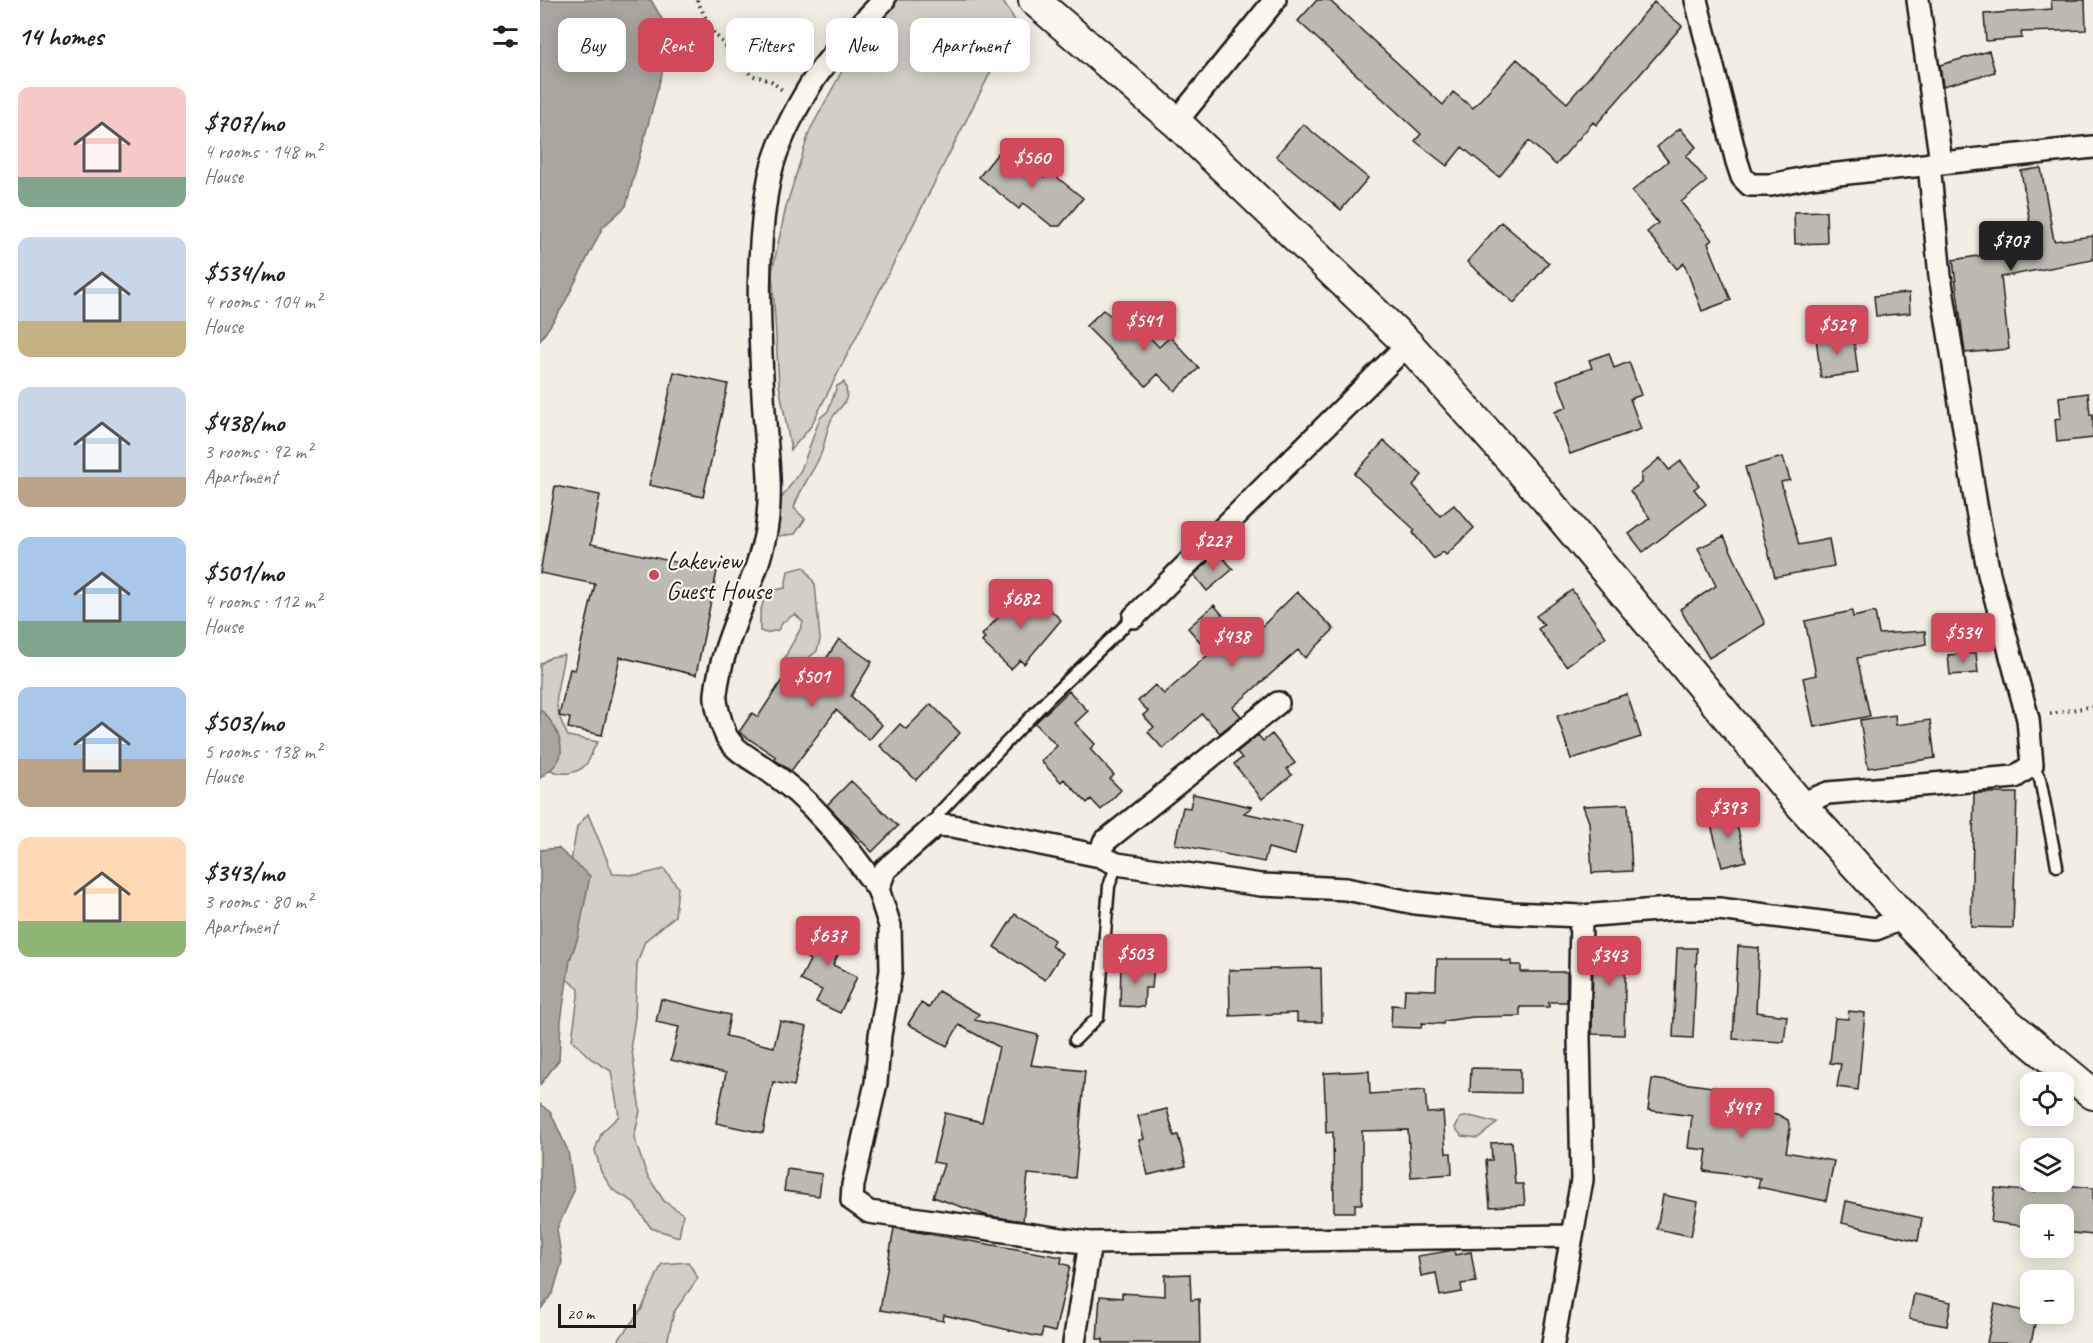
<!DOCTYPE html>
<html lang="en">
<head>
<meta charset="utf-8">
<style>
  body { margin:0; font-family:Caveat,sans-serif; background:#f6f6f6; color:#202124; height:100vh; display:flex; flex-direction:column; font-size:22px; white-space:nowrap }
  * { box-sizing:border-box; margin:0 }
  p { font-size:20px; color:#757577 }
  .icon { flex:none; width:33px; height:33px; fill:none; stroke:currentColor; stroke-width:2; stroke-linecap:round; stroke-linejoin:round }
  .map { position:relative; flex:1; overflow:hidden }
  .drawer { display:flex; flex-direction:column; background:#fff; width:540px }
  .drawer>* { flex:none }
  .hud { position:absolute; left:18px; top:18px; width:570px; height:54px; display:flex; gap:12px }
  .buttons { position:absolute; left:1480px; top:1072px; display:grid; gap:12px }
  .buttons a { display:grid; place-items:center; width:54px; height:54px; border-radius:12px; background:#fff; box-shadow:0 3px 15px #0003; font-size:30px }
  .scale { position:absolute; left:18px; bottom:15px; width:78px; box-sizing:border-box; padding-left:6px; border:3px solid #1c1c1c; border-top:0; font-size:16px; line-height:21px; white-space:nowrap; color:#1c1c1c; -webkit-text-stroke:4px #fbf7ec; paint-order:stroke }
  .price { position:absolute; translate:-50% -51px; padding:0 14px; border-radius:6px; background:#d1495b; color:#fff; font-size:20px; line-height:39px; filter:drop-shadow(0 2px 3px #0008) }
  .price::after { content:''; position:absolute; left:50%; top:36px; width:18px; height:14px; margin-left:-9px; background:inherit; clip-path:polygon(0 0,100% 0,50% 100%) }
  .price.current { background:#222; color:#fff }
  ul { padding:0; list-style:none }
  li { display:flex; align-items:center; gap:18px; height:150px; padding:0 18px }
  li span { display:grid; place-items:center; flex:none; width:168px; height:120px; border-radius:12px; color:#555 }
  li>.icon { margin-inline-start:auto }
  span .icon { width:72px; height:72px; fill:#fffc; stroke-width:1 }
  li b { font-size:26px }
  h2 { display:flex; justify-content:space-between; align-items:center; height:72px; padding:0 18px; font-size:26px }
  .chip { padding:0 21px; border-radius:12px; background:#fff; box-shadow:0 3px 15px #0003; font-size:21px; line-height:54px }
  .chip.current { background:#d1495b; color:#fff }
  main { display:flex; flex:1; min-height:0 }
  .map>svg:first-child { display:block }
  .green { fill:#d2cfc6; stroke:#777671; stroke-width:1.5 }
  .water { fill:#a9a6a0; stroke:#716f6b; stroke-width:1.5 }
  .building { fill:#bdbab1; stroke:#1c1c1c; stroke-width:1.5 }
  .lines { fill:none; stroke-linecap:round; stroke-linejoin:round }
  .service-casing { stroke:#1c1c1c; stroke-width:15 }
  .minor-casing { stroke:#1c1c1c; stroke-width:26 }
  .secondary-casing { stroke:#1c1c1c; stroke-width:34 }
  .path { stroke:#1c1c1c; stroke-width:4; stroke-dasharray:1.5 4.5; stroke-linecap:butt }
  .service { stroke:#fbf7ec; stroke-width:10 }
  .minor { stroke:#fbf7ec; stroke-width:21 }
  .secondary { stroke:#fbf7ec; stroke-width:30 }
  .poi-dot { fill:#d1495b; stroke:#fbf7ec; stroke-width:2 }
  .labels { text-anchor:middle; dominant-baseline:central; stroke-width:4.5; stroke-linejoin:round; paint-order:stroke }
  .poi-label { font-size:26px; fill:#1c1c1c; stroke:#fbf7ec; text-anchor:start }
</style>
</head>
<body>
<main>
<section class="drawer">
<h2>14 homes<svg class="icon" aria-label="filters" viewBox="0 0 24 24"><path d="M4 7h16M4 17h16"/><circle cx="9" cy="7" r="2"/><circle cx="15" cy="17" r="2"/></svg></h2>
<ul>
<li><span style="background:linear-gradient(#f6c9c9 75%,#7fa58c 0)"><svg class="icon" aria-label="home" viewBox="0 0 24 24"><path d="M3 11l9-7 9 7M6 9v11h12V9"/></svg></span><div><b>$707/mo</b><p>4 rooms · 148 m²</p><p>House</p></div></li>
<li><span style="background:linear-gradient(#c9d6e8 70%,#c2b280 0)"><svg class="icon" aria-label="home" viewBox="0 0 24 24"><path d="M3 11l9-7 9 7M6 9v11h12V9"/></svg></span><div><b>$534/mo</b><p>4 rooms · 104 m²</p><p>House</p></div></li>
<li><span style="background:linear-gradient(#c9d6e8 75%,#b9a48a 0)"><svg class="icon" aria-label="home" viewBox="0 0 24 24"><path d="M3 11l9-7 9 7M6 9v11h12V9"/></svg></span><div><b>$438/mo</b><p>3 rooms · 92 m²</p><p>Apartment</p></div></li>
<li><span style="background:linear-gradient(#a9c7e8 70%,#7fa58c 0)"><svg class="icon" aria-label="home" viewBox="0 0 24 24"><path d="M3 11l9-7 9 7M6 9v11h12V9"/></svg></span><div><b>$501/mo</b><p>4 rooms · 112 m²</p><p>House</p></div></li>
<li><span style="background:linear-gradient(#a9c7e8 60%,#b9a48a 0)"><svg class="icon" aria-label="home" viewBox="0 0 24 24"><path d="M3 11l9-7 9 7M6 9v11h12V9"/></svg></span><div><b>$503/mo</b><p>5 rooms · 138 m²</p><p>House</p></div></li>
<li><span style="background:linear-gradient(#ffd9b3 70%,#8fb573 0)"><svg class="icon" aria-label="home" viewBox="0 0 24 24"><path d="M3 11l9-7 9 7M6 9v11h12V9"/></svg></span><div><b>$343/mo</b><p>3 rooms · 80 m²</p><p>Apartment</p></div></li>
</ul>
</section>
<div class="map">
<svg width="1553" height="1343" viewBox="0 0 1553 1343">
  <rect width="100%" height="100%" fill="#f2eee4"/>
  <filter id="ink" filterUnits="userSpaceOnUse"><feTurbulence type="fractalNoise" baseFrequency=".0167" numOctaves="2"/><feDisplacementMap in="SourceGraphic" scale="12" xChannelSelector="R" yChannelSelector="G"/><feConvolveMatrix kernelMatrix="1 2 1 2 8 2 1 2 1" color-interpolation-filters="sRGB"/></filter>
  <g filter="url(#ink)">
    <path class="green" d="M355,0H462L476,22L271,426L251,450L239,385L232,272L246,207L270,130L320,38Z
      M304,382C314,405 295,407 290,423C286,432 285,444 281,454C273,473 259,489 254,508L265,519L255,534L239,536L233,531L234,509L261,470L280,418L288,411L297,386Z
      M264,567L275,584L280,640L277,651L266,660L260,673L249,675L243,670C242,653 258,639 263,622L255,614L243,622L238,630L226,633L220,631V613L226,592L245,588L248,571Z
      M24,655C18,692 9,700 28,736L58,742C52,748 52,757 47,763C39,774 22,776 11,770L0,728V664L11,657Z
      M48,814L73,874L99,875L124,869L138,887L135,916L105,941L97,964L95,1018L91,1043L100,1111L94,1138L107,1175L124,1201L143,1214L139,1237L111,1228L92,1201L73,1190L61,1172L55,1150L62,1132L79,1116L71,1071L50,1058L32,1040L39,989L20,974L28,879L37,827Z
      M930,1116L957,1123L938,1138L922,1136L915,1128L920,1118Z
      M148,1262L158,1278L134,1312L127,1343H80L79,1339L101,1310L122,1264Z"/>
    <path class="water" d="M0,0H111L132,36L86,206L63,227L23,306L0,341Z
      M0,709C11,719 22,736 21,752C21,763 8,772 0,778Z
      M18,848L50,876L38,937L30,960L21,1021L19,1060L0,1085V850Z
      M0,1104L11,1113L28,1151L34,1191L17,1229L22,1262L13,1293L0,1310Z"/>
    <path class="building" d="M777,0H789L903,105L913,92L933,108L977,59L1027,103L1114,2L1142,26L1056,125L1053,122L1016,165L989,141L959,177L922,147L907,166L875,141L881,134L758,21Z
      M1511,0H1545L1546,30L1481,32L1482,38L1446,41L1444,14L1512,9Z
      M1449,51L1455,72L1403,86L1400,65Z
      M763,124L828,178L801,210L736,156Z
      M1140,128L1156,147L1146,156L1167,181L1141,202L1172,240L1168,243L1191,300L1162,311L1144,263L1137,269L1107,232L1118,223L1092,191L1128,161L1117,147Z
      M458,153L472,165L478,157L504,177L509,171L543,198L520,226H512L483,203L479,209L439,177Z
      M1501,168L1514,241L1553,236V260L1461,277L1469,349L1425,353L1413,260L1494,247L1481,171Z
      M1286,211L1287,243L1255,244L1254,212Z
      M961,222L1009,263L974,303L927,262Z
      M1369,293L1370,313L1336,316L1334,296Z
      M563,310L598,335L602,329L619,347L630,337L659,368L635,391L618,374L606,386L546,326Z
      M1313,334L1318,373L1281,378L1276,338Z
      M1069,353L1074,368L1089,362L1101,395L1090,399L1101,429L1030,454L1015,412L1027,407L1017,380L1052,368L1049,360Z
      M134,372L188,384L163,497L109,485Z
      M1548,393L1550,415L1553,414V438L1517,442L1515,419L1521,418L1519,397Z
      M844,441L882,475L873,485L900,516L914,505L934,528L906,555L903,552L894,559L873,533L875,530L814,474Z
      M1243,457L1250,480L1241,482L1259,545L1289,539L1294,566L1235,577L1205,467Z
      M1120,458L1129,470L1141,461L1159,485L1154,489L1166,504L1103,552L1089,534L1110,518L1090,491L1101,483V474Z
      M15,486L60,495L51,544L177,571L156,675L80,657L62,735L28,728L30,718L19,716L30,669L35,670L55,584L0,573Z
      M1184,536L1225,624L1169,658L1140,609L1176,586L1158,548Z
      M678,552L693,569L667,591L654,575Z
      M490,590L521,620L484,664L480,660L471,669L442,642L445,638L442,635L465,610L468,614Z
      M1032,590L1066,637L1026,666L998,629L1004,625L996,616Z
      M757,592L794,629L765,658L758,650L693,707L701,716L680,733L662,714L623,749L608,732L614,727L603,715L608,711L598,701L615,685L624,694L670,653L648,628L674,605L706,642Z
      M1312,611L1313,617L1335,612L1339,634L1385,631L1386,644L1317,658L1330,716L1274,727L1263,678L1276,675L1265,621Z
      M299,639L332,662L311,696L342,725L329,740L296,710L251,771L234,759L236,757L199,732L212,713L218,717L242,680L263,694Z
      M1436,653L1438,673L1410,675L1408,655Z
      M529,691L548,711L535,723L555,744L550,749L574,775L570,779L581,790L561,810L551,799L547,803L524,779L521,782L501,761L517,746L495,723Z
      M1087,694L1101,737L1031,759L1017,716Z
      M391,704L420,733L376,780L340,746L360,724L366,729Z
      M1355,715L1356,725L1390,720L1395,758L1328,768L1320,720Z
      M732,734L755,763L747,769L752,775L722,799L694,764L702,758L697,752L718,735L723,741Z
      M311,781L358,826L332,852L287,805Z
      M1434,793H1477L1473,928L1431,927Z
      M653,794L712,807L704,813L762,825L755,855L728,848L724,862L635,844L643,807L650,808Z
      M1088,804L1092,871L1052,873L1049,822L1043,806Z
      M1193,810L1206,861L1182,867L1169,817Z
      M475,914L514,940L511,946L522,953L505,980L454,947Z
      M281,919L309,932L293,965L317,977L300,1013L276,1002L282,990L260,980L270,960L264,956Z
      M1053,940L1086,941L1084,1035L1052,1034Z
      M1198,946L1219,948L1216,1012L1247,1016L1244,1042L1193,1039Z
      M1137,948H1157L1153,1038L1133,1037Z
      M897,959H961V961H971V965H981V972H1027V1002H1009V1007H980V1016L933,1017L904,1021L903,1024L882,1023L881,1028L851,1027L852,1005L864,1006L865,989L896,990Z
      M581,965L614,967L612,988H605L604,1007L580,1006Z
      M781,968L782,1022H757V1013L690,1016L689,970Z
      M398,991L439,1014L435,1020L498,1035L491,1065L545,1071L535,1178L488,1174L483,1221L448,1216L393,1197L404,1164L393,1162L405,1113L442,1122L459,1047L419,1025L407,1046L368,1024L381,1003L389,1008Z
      M121,999L190,1015L186,1036L234,1047L240,1021L267,1027L254,1086L233,1082L223,1133L176,1123L186,1073L131,1060L139,1027L116,1022Z
      M1309,1011L1325,1013L1318,1090L1297,1087L1301,1064L1290,1063L1295,1018L1308,1019Z
      M931,1068L980,1069V1093L930,1092Z
      M829,1071L830,1094L885,1090L887,1113L903,1112L906,1153H911L912,1174L871,1177L868,1130L822,1131V1204H815V1212H794L793,1132L786,1133L784,1073Z
      M1112,1079L1210,1092L1207,1117L1237,1114L1248,1120L1250,1129L1246,1152L1294,1161L1286,1201L1218,1187L1220,1178L1164,1171L1167,1150L1148,1148L1152,1116L1108,1110Z
      M627,1109L634,1136L638,1135L646,1166L608,1175L599,1140L604,1139L598,1116Z
      M972,1142L975,1184H983L985,1205L950,1207L946,1160H952L951,1143Z
      M247,1169L282,1174L279,1196L244,1191Z
      M1495,1182L1553,1188V1235L1524,1232V1215H1491V1227L1451,1222L1455,1188L1494,1192Z
      M1123,1195L1158,1202L1151,1236L1117,1229Z
      M1306,1201L1382,1218L1378,1241L1302,1223Z
      M354,1228L522,1257L521,1263L530,1266L515,1332L503,1329L501,1337L495,1336L404,1315L403,1321L340,1310Z
      M914,1250L915,1255L931,1252L936,1282L921,1284L922,1292L900,1296L896,1273L881,1276L878,1256Z
      M650,1274L651,1300L659,1299L660,1343H563V1339H557L560,1296L582,1298V1293L625,1296V1275Z
      M1374,1294L1411,1302L1407,1326L1369,1319Z
      M1455,1304L1497,1314L1491,1343H1447Z"/>
    <g class="lines">
      <g class="service-casing">
        <path id="service" d="M1492,765L1500,779L1517,866
          M396,825L398,814L508,699L594,617
          M535,1040L558,1017L569,886L577,864"/>
      </g>
      <g class="minor-casing">
        <path id="minor" d="M1156,0L1197,162L1202,177L1210,185H1231L1270,177L1553,147
          M1378,0L1401,162
          M636,122L735,0
          M594,617L868,344
          M1260,804L1288,793L1475,777L1492,765L1488,719L1449,574L1436,505L1400,276L1389,164
          M560,856L564,842L738,703
          M338,889C303,841 275,802 226,769C212,759 191,749 185,733C181,723 175,704 176,694C182,637 216,586 226,531C234,486 225,441 223,395C219,323 215,247 230,175C237,144 255,110 271,84C291,53 319,27 344,0
          M1041,916L1130,909H1179L1336,929L1364,918
          M550,1243L329,1212L312,1200L313,1185L336,1083L340,1035L351,971L350,926L338,889L345,870L396,825L413,826L560,856L577,864L721,885L806,889L875,903L971,913L1041,916L1039,1037L1042,1180L1032,1236
          M534,1343L550,1243L1032,1236L1013,1343"/>
      </g>
      <g class="secondary-casing">
        <path id="secondary" d="M494,0L636,122L868,344L1006,499L1260,804L1364,918L1465,1021L1553,1094"/>
      </g>
      <path class="path" d="M157,0L172,31L211,75L231,81L242,90
        M1510,714L1553,706"/>
      <use href="#service" class="service"/>
      <use href="#minor" class="minor"/>
      <use href="#secondary" class="secondary"/>
    </g>
  </g>
  <circle class="poi-dot" cx="114" cy="575" r="6"/>
  <g class="labels">
    <g class="poi-label">
      <text x="126" y="560">Lakeview<tspan x="126" dy="30">Guest House</tspan></text>
    </g>
  </g>
</svg>
<div class="buttons">
<a><svg class="icon" aria-label="locate" viewBox="0 0 24 24"><circle cx="12" cy="12" r="6"/><path d="M12 2v4M12 18v4M2 12h4M18 12h4"/></svg></a>
<a><svg class="icon" aria-label="layers" viewBox="0 0 24 24"><path d="M12 4l9 5-9 5-9-5zM3 14l9 5 9-5"/></svg></a>
<a>+</a>
<a>−</a>
</div>
<div class="scale">20 m</div>
<b class="price" style="left:492px;top:189px">$560</b>
<b class="price current" style="left:1471px;top:272px">$707</b>
<b class="price" style="left:604px;top:352px">$541</b>
<b class="price" style="left:1297px;top:356px">$529</b>
<b class="price" style="left:673px;top:572px">$227</b>
<b class="price" style="left:481px;top:630px">$682</b>
<b class="price" style="left:1423px;top:664px">$534</b>
<b class="price" style="left:692px;top:668px">$438</b>
<b class="price" style="left:272px;top:708px">$501</b>
<b class="price" style="left:1188px;top:839px">$393</b>
<b class="price" style="left:288px;top:967px">$637</b>
<b class="price" style="left:595px;top:985px">$503</b>
<b class="price" style="left:1069px;top:987px">$343</b>
<b class="price" style="left:1202px;top:1139px">$497</b>
<div class="hud">
<a class="chip">Buy</a>
<a class="chip current">Rent</a>
<a class="chip">Filters</a>
<a class="chip">New</a>
<a class="chip">Apartment</a>
</div>
</div>
</main>
</body>
</html>
